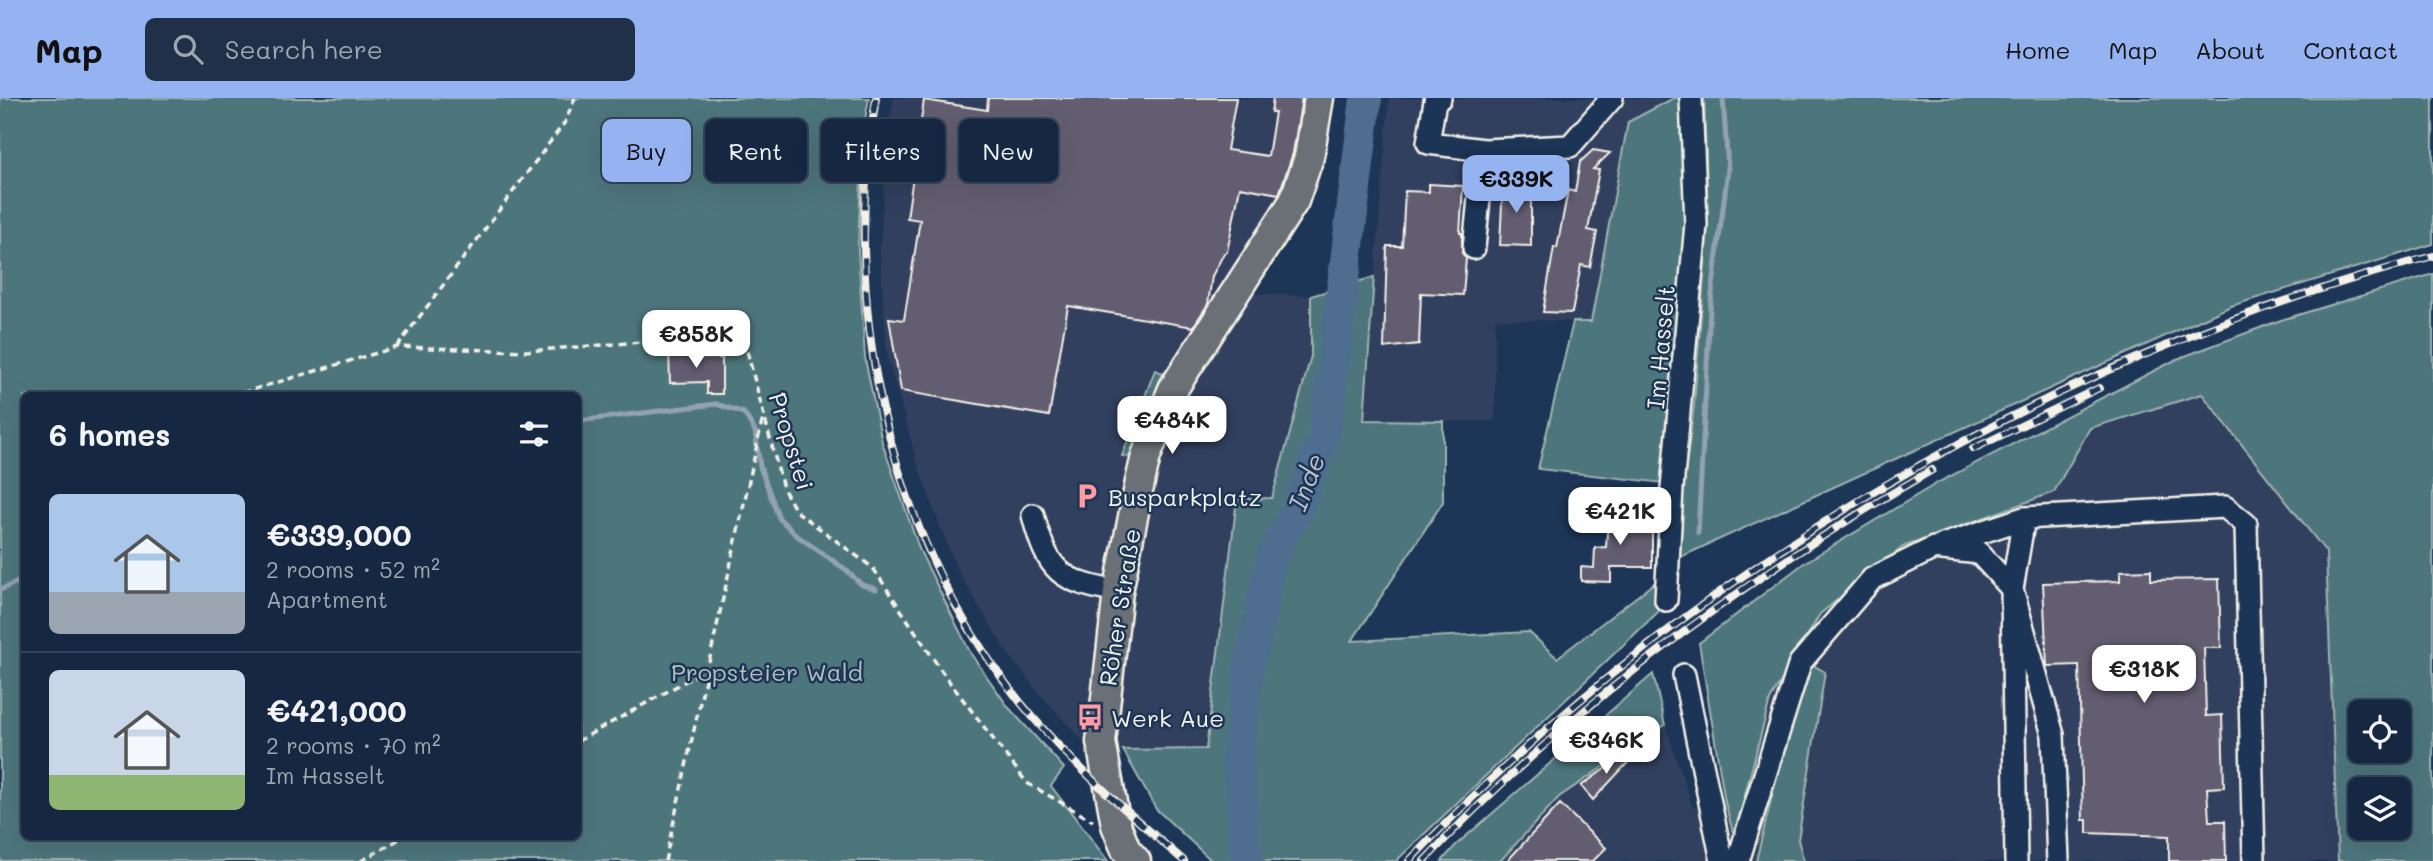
<!DOCTYPE html>
<html lang="en">
<head>
<meta charset="utf-8">
<style>
  body { margin:0; font-family:Mali,sans-serif; background:#1f3048; color:#f1f3f6; height:100vh; display:flex; flex-direction:column; font-size:26px; white-space:nowrap }
  * { box-sizing:border-box; margin:0 }
  p { font-size:23px; color:#9ea6b1 }
  .icon { flex:none; width:38px; height:38px; fill:none; stroke:currentColor; stroke-width:2; stroke-linecap:round; stroke-linejoin:round }
  .map { position:relative; flex:1; overflow:hidden }
  .panel { position:absolute; left:21px; top:294px; width:560px; height:448px; display:flex; flex-direction:column; background:#162841; border-radius:10px; box-shadow:0 7px 28px #0002,0 0 0 2px #35445a }
  .panel>* { flex:none }
  .guide { position:absolute; left:602px; top:21px; width:665px; height:63px; display:flex; gap:14px }
  .fabs { position:absolute; left:2348px; top:602px; display:grid; gap:14px }
  .fabs a { display:grid; place-items:center; width:63px; height:63px; border-radius:10px; background:#162841; box-shadow:0 7px 28px #0002,0 0 0 2px #35445a; font-size:35px }
  .price { position:absolute; translate:-50% -60px; padding:0 16px; border-radius:14px; background:#fff; color:#222; font-size:23px; line-height:46px; filter:drop-shadow(0 2px 4px #0008) }
  .price::after { content:''; position:absolute; left:50%; top:42px; width:21px; height:16px; margin-left:-10px; background:inherit; clip-path:polygon(0 0,100% 0,50% 100%) }
  .price.active { background:#95b2f1; color:#111 }
  ul { padding:0; list-style:none }
  li { display:flex; align-items:center; gap:21px; height:175px; padding:0 28px }
  li+li { border-top:2px solid #35445a }
  li span { display:grid; place-items:center; flex:none; width:196px; height:140px; border-radius:10px; color:#555 }
  li>.icon { margin-inline-start:auto }
  span .icon { width:84px; height:84px; fill:#fffc; stroke-width:1 }
  li b { font-size:30px }
  h2 { display:flex; justify-content:space-between; align-items:center; height:84px; padding:0 28px; font-size:30px }
  .chip { padding:0 24px; border-radius:10px; background:#162841; box-shadow:0 7px 28px #0002,0 0 0 2px #35445a; font-size:24px; line-height:63px }
  .chip.active { background:#95b2f1; color:#111 }
  header { display:flex; align-items:center; gap:42px; box-sizing:border-box; height:98px; padding:0 35px; background:#95b2f1; color:#111 }
  header strong { font-size:33px }
  nav { display:flex; gap:38px; margin-inline-start:auto; font-size:24px }
  .search { width:490px; height:63px; background:#1f3048; display:flex; align-items:center; gap:18px; box-sizing:border-box; padding:0 24px; border-radius:10px; color:#9ea6b1; font-size:26px }
  .map>svg:first-child { display:block }
  .built { fill:#32415e }
  .green { fill:#4d767b; stroke:#a0b4b2; stroke-width:2; fill-rule:evenodd }
  .lines { fill:none; stroke-linecap:round; stroke-linejoin:round }
  .stream { stroke:#92a2b3; stroke-width:5 }
  .river { stroke:#506d8f; stroke-width:32 }
  .building { fill:#625d70; stroke:#f4f1e8; stroke-width:2 }
  .minor-casing { stroke:#f4f1e8; stroke-width:26 }
  .major-casing { stroke:#f4f1e8; stroke-width:33 }
  .path { stroke:#f4f1e8; stroke-width:3.5; stroke-dasharray:7 5; stroke-linecap:butt }
  .minor { stroke:#1d3557; stroke-width:21 }
  .major { stroke:#6b7074; stroke-width:28 }
  .rail-casing { stroke:#f4f1e8; stroke-width:8 }
  .rail { stroke:#1d3557; stroke-width:5; stroke-dasharray:16; stroke-linecap:butt }
  .labels { text-anchor:middle; dominant-baseline:central; stroke-width:5; stroke-linejoin:round; paint-order:stroke }
  .street-label { font-size:24px; fill:#f4f1e8; stroke:#1d3557 }
  .poi-label { font-size:24px; fill:#f4f1e8; stroke:#1d3557; text-anchor:start }
  .park-label { font-size:24px; fill:#b1c0bc; stroke:#1d3557 }
  .water-label { font-size:26px; font-style:italic; fill:#bbc3c9; stroke:#1d3557 }
</style>
</head>
<body>
<header>
<strong>Map</strong>
<div class="search"><svg class="icon" aria-label="search" viewBox="0 0 24 24"><circle cx="10" cy="10" r="6"/><path d="M15 15l6 6"/></svg>Search here</div>
<nav><a>Home</a><a>Map</a><a>About</a><a>Contact</a></nav>
</header>
<div class="map">
<svg width="2433" height="763" viewBox="0 0 2433 763">
  <rect width="100%" height="100%" fill="#1d3557"/>
  <filter id="ink" filterUnits="userSpaceOnUse"><feTurbulence type="fractalNoise" baseFrequency=".0143" numOctaves="2"/><feDisplacementMap in="SourceGraphic" scale="14" xChannelSelector="R" yChannelSelector="G"/><feConvolveMatrix kernelMatrix="1 2 1 2 8 2 1 2 1" color-interpolation-filters="sRGB"/></filter>
  <g filter="url(#ink)">
    <path class="built" d="M894,0H1313L1305,58L1248,195L1311,198V258L1271,400L1237,401L1206,651L1093,653L1037,593L1006,553L956,470L918,368L887,257L880,153L887,38Z
      M1389,0H1674L1628,24L1591,224L1495,221V323H1363Z
      M2202,295L2326,454L2338,763H1804L1798,742L1825,574L1795,604L1756,763H1500L1559,699L1665,627L1693,710L1725,704L1734,737L1770,602L1820,516L1903,449L2054,394L2090,330Z"/>
    <path class="green" d="M0,0H869L863,32L858,152L865,260L882,344L920,453L971,556L1009,610L1064,670L1051,688L1108,763H0ZM24,298H578V738H24Z
      M1674,0H1681L1686,124L1664,385L1538,371L1573,224H1591L1628,24Z
      M1704,0H2433V146L2231,208L1674,462L1694,307L1708,126Z
      M2433,176V763H2338L2326,454L2202,296L2090,330L2054,394L1903,449L1820,516L1770,602L1734,738L1725,704L1699,545L1804,465L1939,384L2177,261L2281,222ZM2361,614H2399V653H2361ZM2361,691H2399V730H2361Z
      M1374,179L1364,322L1443,323V404L1352,543L1529,534L1557,560L1658,482V514L1396,763H1212L1156,711L1123,652L1206,651L1237,401L1272,400L1311,258V198Z
      M1155,272L1163,275L1131,359L1122,358Z
      M1811,566L1825,574L1798,742L1804,763H1756L1795,604Z
      M1653,576L1665,627L1559,699L1500,763H1442L1456,747Z"/>
    <g class="lines">
      <path class="stream" d="M578,323L716,306L744,315L755,333L760,369L779,420L796,437L845,471L862,487L876,491
        M1698,435L1710,211L1728,71L1723,0
        M0,492L24,481
        M1246,516L1260,518"/>
      <path class="river" d="M1248,763L1243,743L1242,698L1237,662L1249,570L1272,458L1297,413L1325,335L1366,0"/>
    </g>
    <path class="building" d="M988,0H1236L1227,52L1268,58L1275,14H1271L1273,0H1302L1293,55L1279,96L1240,89L1227,154L1224,155L1212,178L1208,206L1193,229L1068,208L1049,318L901,293L889,220L904,222L920,122L907,120L924,2L987,12Z
      M1593,52L1610,55L1593,71L1599,72L1588,132L1597,134L1590,169L1581,167L1572,215L1543,214L1554,149L1557,150L1568,92L1575,94L1580,64Z
      M1503,85L1531,87V148L1500,147Z
      M1429,86L1463,88L1460,135H1462V155L1466,160L1463,197L1421,195L1419,246L1384,250L1387,148H1402L1405,93L1429,94Z
      M689,251V260H722V296H707V284L670,285L669,252Z
      M1609,405L1630,408L1627,427H1641V434H1652V469H1611V484L1581,483V469L1594,470L1595,450L1606,449Z
      M2151,472V482L2219,481L2221,550H2204L2206,618L2222,617L2224,689L2207,690L2209,723H2225L2226,763H2169V738L2087,735V722H2083L2079,567L2047,568L2043,485L2120,483V473Z
      M1631,652L1635,657L1593,702L1581,688Z
      M1560,706L1606,750L1593,763H1507Z"/>
    <g class="lines">
      <g class="minor-casing">
        <path id="minor" d="M1440,0L1435,3L1428,45L1484,52L1474,150
          M1484,52L1570,48L1612,0
          M1033,417C1048,475 1060,483 1118,494
          M1943,447L2024,420L2225,409L2246,426L2254,763
          M1666,502L1672,390L1696,126L1691,0
          M1684,577L1722,763
          M1738,763L1800,565L1872,481L1934,450L1979,455L2012,491L2053,637L2058,763
          M2016,763L2012,491L2024,420"/>
      </g>
      <g class="major-casing">
        <path id="major" d="M1136,763L1126,752L1116,727L1101,644L1118,494L1140,384L1146,358L1173,291L1294,103L1309,59L1319,0"/>
      </g>
      <path class="path" d="M397,249L565,24L575,0
        M231,298L397,249L526,253L717,238L733,244L747,253L783,390L796,413L873,470L945,578L1027,685L1093,723
        M578,643L704,573
        M361,763L405,738
        M665,763L764,315"/>
      <use href="#minor" class="minor"/>
      <use href="#major" class="major"/>
      <g class="rail-casing">
        <path id="rail" d="M876,0C840,209 886,437 1021,605C1069,664 1126,713 1184,763
          M1973,351L2099,290
          M1409,763C1686,473 2046,261 2433,158
          M1424,763C1572,607 1746,479 1932,372"/>
      </g>
      <use href="#rail" class="rail"/>
    </g>
  </g>
  <defs>
    <g id="parking-bare" transform="scale(2.1)"><path d="M-3.5-5.5H1a3.5 3.5 0 0 1 0 7H-1V5.5H-3.5ZM-1-3.4V-.6H.8a1.4 1.4 0 0 0 0-2.8Z" fill="#ff9aa2" stroke="#1d3557" stroke-width="2.5" paint-order="stroke"/></g>
    <g id="bus-bare" transform="scale(2.1)"><path d="M-5-6H5V4H4V6H2V4H-2V6H-4V4H-5ZM-3.5-4V0h7V-4ZM-3.5 1.2v1.5H-2V1.2ZM2 1.2v1.5H3.5V1.2Z" fill="#ff9aa2" stroke="#1d3557" stroke-width="2.5" paint-order="stroke"/></g>
  </defs>
  <g fill-rule="evenodd">
    <use href="#parking-bare" x="1087" y="398"/>
    <use href="#bus-bare" x="1090" y="619"/>
  </g>
  <g class="labels">
    <g class="street-label">
      <text transform="translate(1660 249) rotate(-85)">Im Hasselt</text>
      <text transform="translate(792 343) rotate(73)">Propstei</text>
      <text transform="translate(1119 509) rotate(-81)">Röher Straße</text>
    </g>
    <g class="poi-label">
      <text x="1108" y="398">Busparkplatz</text>
      <text x="1111" y="619">Werk Aue</text>
    </g>
    <g class="park-label">
      <text x="767" y="573">Propsteier Wald</text>
    </g>
    <g class="water-label">
      <text transform="translate(1306 384) rotate(-69)">Inde</text>
    </g>
  </g>
</svg>
<div class="fabs">
<a><svg class="icon" aria-label="locate" viewBox="0 0 24 24"><circle cx="12" cy="12" r="6"/><path d="M12 2v4M12 18v4M2 12h4M18 12h4"/></svg></a>
<a><svg class="icon" aria-label="layers" viewBox="0 0 24 24"><path d="M12 4l9 5-9 5-9-5zM3 14l9 5 9-5"/></svg></a>
</div>
<b class="price active" style="left:1516px;top:117px">€339K</b>
<b class="price" style="left:696px;top:272px">€858K</b>
<b class="price" style="left:1172px;top:358px">€484K</b>
<b class="price" style="left:1620px;top:449px">€421K</b>
<b class="price" style="left:2144px;top:607px">€318K</b>
<b class="price" style="left:1606px;top:678px">€346K</b>
<div class="guide">
<a class="chip active">Buy</a>
<a class="chip">Rent</a>
<a class="chip">Filters</a>
<a class="chip">New</a>
</div>
<section class="panel">
<h2>6 homes<svg class="icon" aria-label="filters" viewBox="0 0 24 24"><path d="M4 7h16M4 17h16"/><circle cx="9" cy="7" r="2"/><circle cx="15" cy="17" r="2"/></svg></h2>
<ul>
<li><span style="background:linear-gradient(#a9c7e8 70%,#9aa5b1 0)"><svg class="icon" aria-label="home" viewBox="0 0 24 24"><path d="M3 11l9-7 9 7M6 9v11h12V9"/></svg></span><div><b>€339,000</b><p>2 rooms · 52 m²</p><p>Apartment</p></div></li>
<li><span style="background:linear-gradient(#c9d6e8 75%,#8fb573 0)"><svg class="icon" aria-label="home" viewBox="0 0 24 24"><path d="M3 11l9-7 9 7M6 9v11h12V9"/></svg></span><div><b>€421,000</b><p>2 rooms · 70 m²</p><p>Im Hasselt</p></div></li>
</ul>
</section>
</div>
</body>
</html>
